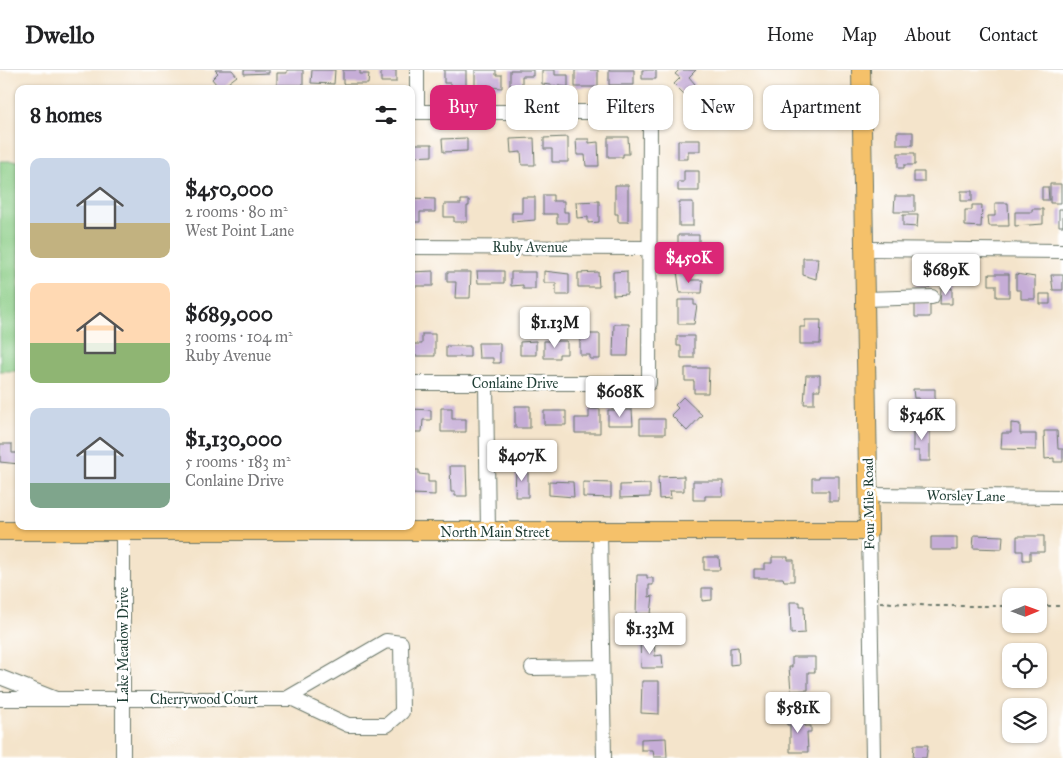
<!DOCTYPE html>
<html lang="en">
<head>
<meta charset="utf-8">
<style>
  body { margin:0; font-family:"IM FELL Great Primer",serif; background:#f2f2f2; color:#202124; height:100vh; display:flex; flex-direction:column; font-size:19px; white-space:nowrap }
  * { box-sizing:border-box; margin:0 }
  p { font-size:16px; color:#757577 }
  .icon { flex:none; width:28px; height:28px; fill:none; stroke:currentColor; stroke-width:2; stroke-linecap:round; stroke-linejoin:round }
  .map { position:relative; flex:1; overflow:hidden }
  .sheet { position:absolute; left:15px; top:15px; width:400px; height:445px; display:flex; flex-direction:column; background:#fff; border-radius:10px; box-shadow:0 1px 4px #0004 }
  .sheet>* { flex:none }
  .guide { position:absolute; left:430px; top:15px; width:475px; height:45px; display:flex; gap:10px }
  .needle { width:32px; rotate:89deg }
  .tools { position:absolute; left:1002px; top:518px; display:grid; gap:10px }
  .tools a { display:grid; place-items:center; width:45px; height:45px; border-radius:10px; background:#fff; box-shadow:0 1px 4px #0004; font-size:25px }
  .price { position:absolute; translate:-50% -42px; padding:0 11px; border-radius:5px; background:#fff; color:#222; font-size:16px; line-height:32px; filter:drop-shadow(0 1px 2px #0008) }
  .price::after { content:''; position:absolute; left:50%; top:30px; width:15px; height:11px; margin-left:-8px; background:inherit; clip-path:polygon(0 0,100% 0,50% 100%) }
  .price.selected { background:#db2777; color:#fff }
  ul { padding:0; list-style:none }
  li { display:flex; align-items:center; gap:15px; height:125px; padding:0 15px }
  li span { display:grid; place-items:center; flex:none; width:140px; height:100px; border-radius:10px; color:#555 }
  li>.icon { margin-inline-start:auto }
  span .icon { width:60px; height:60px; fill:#fffc; stroke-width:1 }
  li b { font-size:21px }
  h2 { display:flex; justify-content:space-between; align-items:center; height:60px; padding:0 15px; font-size:21px }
  .pill { padding:0 18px; border-radius:10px; background:#fff; box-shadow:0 1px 4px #0004; font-size:18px; line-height:45px }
  .pill.selected { background:#db2777; color:#fff }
  header { display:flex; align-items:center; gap:30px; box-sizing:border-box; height:70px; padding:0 25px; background:#fff; border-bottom:1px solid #e0e0e0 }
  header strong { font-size:24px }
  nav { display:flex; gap:28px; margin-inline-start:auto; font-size:18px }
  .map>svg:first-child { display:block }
  .green { fill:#8acc85; stroke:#54845c }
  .building { fill:#c6add7 }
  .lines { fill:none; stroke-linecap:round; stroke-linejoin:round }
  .minor-casing { stroke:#6a7769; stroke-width:16 }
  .major-casing { stroke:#6a7769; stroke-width:20 }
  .path { stroke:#6a7769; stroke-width:2; stroke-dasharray:4 4; stroke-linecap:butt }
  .minor { stroke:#fff; stroke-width:14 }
  .major { stroke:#f5c16b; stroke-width:18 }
  .labels { text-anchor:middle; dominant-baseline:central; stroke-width:5; stroke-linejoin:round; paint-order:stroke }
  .street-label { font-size:14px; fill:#1f3d34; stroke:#fff }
</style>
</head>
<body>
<header>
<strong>Dwello</strong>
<nav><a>Home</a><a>Map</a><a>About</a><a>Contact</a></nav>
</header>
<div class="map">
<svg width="1063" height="688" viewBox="0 0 1063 688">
  <rect width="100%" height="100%" fill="#fff"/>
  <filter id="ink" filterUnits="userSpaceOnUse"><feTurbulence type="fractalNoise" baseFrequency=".02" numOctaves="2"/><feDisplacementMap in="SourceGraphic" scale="10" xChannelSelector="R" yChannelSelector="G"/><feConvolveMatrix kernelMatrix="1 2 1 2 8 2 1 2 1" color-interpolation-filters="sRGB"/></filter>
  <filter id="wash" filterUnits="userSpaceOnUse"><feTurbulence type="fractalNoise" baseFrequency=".0096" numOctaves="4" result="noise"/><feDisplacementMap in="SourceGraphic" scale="20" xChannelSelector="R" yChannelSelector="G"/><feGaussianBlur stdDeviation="1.12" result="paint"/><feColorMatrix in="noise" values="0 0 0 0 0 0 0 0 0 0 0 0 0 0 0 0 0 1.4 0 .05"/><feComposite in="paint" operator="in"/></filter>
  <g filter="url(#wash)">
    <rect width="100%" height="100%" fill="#f4e4cb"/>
    <path class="green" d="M0,91H19V301H0Z"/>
    <g id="blocks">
      <path class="building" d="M215,0H232L237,6L220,19L212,9L218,3Z
        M244,0H269V3L244,4Z
        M287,0H303V15H277V3H287Z
        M312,0H335L334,14L311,13Z
        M343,0H360V4H369L368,14H343Z
        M381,0H396V12H381Z
        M444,0H466V18H451V13H444Z
        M475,0H496V5H502V18L475,16Z
        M510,0H533V6H522V16H510Z
        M542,0H555V5H568V17L542,14Z
        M575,0H598V17H575Z
        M609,0H634V15H609Z
        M642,0H656V9H642Z
        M679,0H696L689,7L695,14L684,24L674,14L680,8L675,4Z
        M695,30H709V34H715V43H709V54H686V43H695Z
        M897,62H913V75H897Z
        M568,67V92H552V79H544V68Z
        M608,67H628L629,84H623V87H608Z
        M467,68V81L443,82L442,69Z
        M534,68L535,95H522L521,82L511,83L510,69Z
        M576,69H589V73L598,72L599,96H586L585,85H577Z
        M678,70H700V81H688V89H678Z
        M411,74H432V86L411,87Z
        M898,83H915V95H904V98H898Z
        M684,101H699V121H678V112H684Z
        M914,102H924V112H914Z
        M1050,114H1061V133H1050Z
        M615,115H628V152H618V144H615Z
        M1042,117H1048L1049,130H1042Z
        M961,121H972V131H961Z
        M543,125H553V131H564V142H568V153H557V144H543Z
        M895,126H915V142H894Z
        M522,127H535V150L512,152V143H522Z
        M411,128L435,129V142H420V152H411Z
        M461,130H469V136H467V152H454V147H444V134H461Z
        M599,131V152L588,153V147L577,148L576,132Z
        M679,132H693V156H679Z
        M995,133H1008L1009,156H989L988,146H995Z
        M972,135H982L981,157L965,156V140H972Z
        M1032,139H1043V154L1015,156V142H1032Z
        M1059,139H1063V156H1059Z
        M903,145H918L917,157L903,156Z
        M678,165H699V190H685V175H678Z
        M803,188H818L816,209L803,205Z
        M915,200H930V217L915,216Z
        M433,201V216H411V202Z
        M477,201H504V213H478Z
        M544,201L569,204V225H556V213H544Z
        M627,201V224L613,225V202Z
        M677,201H688V210H703L702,223H680Z
        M447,202H471L470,228H455L456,212H447Z
        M511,202H535V219H523V215L511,216Z
        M598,202L599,217H578V203Z
        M989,204H1009V227H996V215H989Z
        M1016,204L1035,207V229H1021V220H1016Z
        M1051,205H1063V220H1053Z
        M941,218H952V234H940Z
        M1040,224H1050V234H1040Z
        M678,230H694V235H697L694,254H678Z
        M915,233H930V247H915Z
        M805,250H821L820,274H800V257H805Z
        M614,254H629L628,286H613Z
        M422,264H435V286H411V274H422Z
        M580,264H600V289H590V285H580Z
        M677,266H694V288H681V276H677Z
        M536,271V285H520V272Z
        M544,271H567V284H559V288H544Z
        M478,273H500V293H493V288H479Z
        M446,276H470V287H446Z
        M685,298H709L708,323H694V311H685Z
        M806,305H820V320H814V334H804Z
        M913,319H935V345H920L919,328H914Z
        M683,327L702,345L687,361L671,345L678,338L675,335Z
        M515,336H530V358H515Z
        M441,338H452V349H466V362H441Z
        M411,339L431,340V350H423L422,362H411Z
        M589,339H600V363H575V348H589Z
        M608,340H632L633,355H608Z
        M544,341H566V355H544Z
        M640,349H665V364H640Z
        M1011,353L1020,354V364H1036V380L1001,379L1002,363H1011Z
        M915,354H930V391H919V381H913V362H915Z
        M1044,361H1057L1058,379H1063V392H1054V388L1045,389Z
        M0,374H12V383H19V394L0,392Z
        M450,396H466L467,426H455V422H451Z
        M516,397H528V427H515Z
        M411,400H419V404L428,405V412H435V425L411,424Z
        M684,406V421H670L671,428L659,429L658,407Z
        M819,406H839V431H829V421H812V408H819Z
        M549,411L573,412L574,427L549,425Z
        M693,411H723V426H705V430H693Z
        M583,412L611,413V428L583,427Z
        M650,414V427L620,428V415Z
        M974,465L1003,466L1002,479L973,478Z
        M1017,466H1044V482H1030V490H1023V481H1017Z
        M931,467H957V480H931Z
        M704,487H719L720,500H704Z
        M772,487H788V490H794V511H784L783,508H754V499H765V493H772Z
        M637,505H647V508H653V515H649V527L653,526L651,544H636Z
        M702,518H712V530L702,531Z
        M790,532H800V536H804L805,563L791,564Z
        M640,568H654L655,586L662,585L663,598H641Z
        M738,577L739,594L730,595V578Z
        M792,587H815V602H808V620L791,621L789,597H792Z
        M642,611H659V644L641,643Z
        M799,644V649H805V656H811V662H807L808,682H790V655H787L786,645Z
        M666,668L667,687H654L653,680H641V669Z
        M914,675H928L926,688H913Z"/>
    </g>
  </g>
  <g filter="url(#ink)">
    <use href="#blocks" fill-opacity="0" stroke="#6a7769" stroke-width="1"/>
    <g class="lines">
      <g class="minor-casing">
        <path id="minor" d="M411,42H650L649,313H411
          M417,42V0
          M411,177L649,178
          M865,179L1063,181
          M865,229L932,227
          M486,313L488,462
          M869,425L1063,427
          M869,461L873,688
          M600,462L604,688
          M386,571L401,573L402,642L387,655H348L293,629H286Z
          M532,598L602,597
          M0,607L56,629H0
          M56,629H286
          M123,688V461"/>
      </g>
      <g class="major-casing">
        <path id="major" d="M0,461H869L861,0"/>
      </g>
      <path class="path" d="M880,532L933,536H1011
        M1039,536H1063"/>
      <use href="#minor" class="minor"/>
      <use href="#major" class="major"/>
    </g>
  </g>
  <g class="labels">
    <g class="street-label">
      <text x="530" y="177">Ruby Avenue</text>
      <text x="515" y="313">Conlaine Drive</text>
      <text transform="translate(966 426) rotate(1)">Worsley Lane</text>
      <text transform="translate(869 434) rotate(-91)">Four Mile Road</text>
      <text x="495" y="462">North Main Street</text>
      <text transform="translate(123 575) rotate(-90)">Lake Meadow Drive</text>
      <text x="204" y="629">Cherrywood Court</text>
    </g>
  </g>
</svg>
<div class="tools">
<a><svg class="needle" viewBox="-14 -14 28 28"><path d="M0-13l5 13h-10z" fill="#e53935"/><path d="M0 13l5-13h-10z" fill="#757577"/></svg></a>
<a><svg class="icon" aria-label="locate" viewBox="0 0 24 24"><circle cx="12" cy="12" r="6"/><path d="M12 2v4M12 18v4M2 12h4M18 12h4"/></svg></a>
<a><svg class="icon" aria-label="layers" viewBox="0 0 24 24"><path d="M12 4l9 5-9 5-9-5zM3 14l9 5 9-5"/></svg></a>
</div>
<b class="price selected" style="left:689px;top:214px">$450K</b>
<b class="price" style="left:946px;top:226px">$689K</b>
<b class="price" style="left:555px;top:279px">$1.13M</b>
<b class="price" style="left:620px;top:348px">$608K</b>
<b class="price" style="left:922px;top:371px">$546K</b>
<b class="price" style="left:522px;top:412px">$407K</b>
<b class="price" style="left:650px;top:585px">$1.33M</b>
<b class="price" style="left:798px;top:664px">$581K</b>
<div class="guide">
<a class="pill selected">Buy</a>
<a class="pill">Rent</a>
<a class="pill">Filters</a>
<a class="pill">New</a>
<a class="pill">Apartment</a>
</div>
<section class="sheet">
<h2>8 homes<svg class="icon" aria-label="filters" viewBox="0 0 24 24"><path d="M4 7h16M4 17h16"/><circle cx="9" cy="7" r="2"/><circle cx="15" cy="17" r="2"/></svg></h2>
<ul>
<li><span style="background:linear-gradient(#c9d6e8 65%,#c2b280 0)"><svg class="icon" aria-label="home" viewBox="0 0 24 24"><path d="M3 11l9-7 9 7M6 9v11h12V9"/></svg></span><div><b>$450,000</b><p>2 rooms · 80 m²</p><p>West Point Lane</p></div></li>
<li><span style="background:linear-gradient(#ffd9b3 60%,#8fb573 0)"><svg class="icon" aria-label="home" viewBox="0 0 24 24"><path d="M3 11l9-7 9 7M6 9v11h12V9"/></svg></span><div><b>$689,000</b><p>3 rooms · 104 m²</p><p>Ruby Avenue</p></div></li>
<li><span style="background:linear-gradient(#c9d6e8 75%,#7fa58c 0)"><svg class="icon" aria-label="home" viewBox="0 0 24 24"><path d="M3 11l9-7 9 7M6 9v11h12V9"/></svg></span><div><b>$1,130,000</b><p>5 rooms · 183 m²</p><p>Conlaine Drive</p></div></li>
</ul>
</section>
</div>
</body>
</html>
